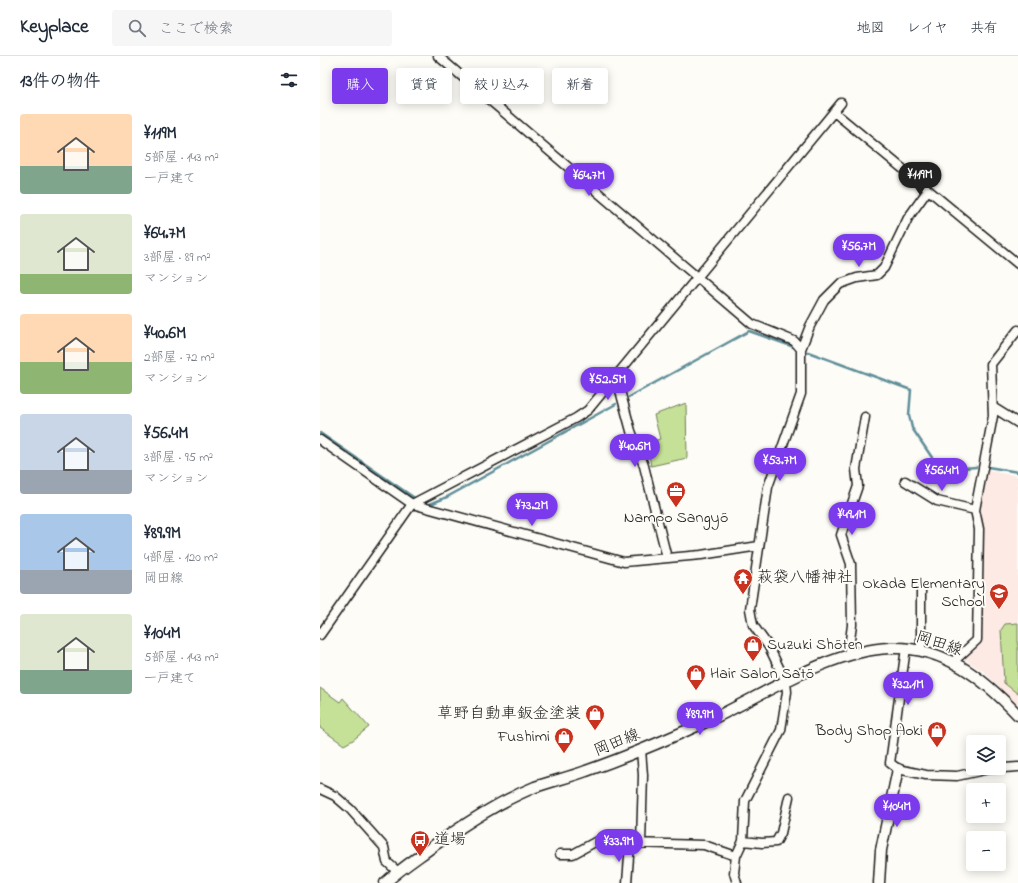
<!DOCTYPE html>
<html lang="ja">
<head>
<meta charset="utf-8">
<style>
  body { margin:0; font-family:"Indie Flower","Klee One",sans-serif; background:#f6f6f7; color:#1f2937; height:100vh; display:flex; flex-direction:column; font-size:15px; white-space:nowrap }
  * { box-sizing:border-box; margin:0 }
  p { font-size:13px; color:#747a83 }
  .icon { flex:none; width:22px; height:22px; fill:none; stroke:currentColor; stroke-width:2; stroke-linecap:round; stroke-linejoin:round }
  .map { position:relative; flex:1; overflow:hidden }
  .side { display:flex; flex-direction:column; background:#fff; width:320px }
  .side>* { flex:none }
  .top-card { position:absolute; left:12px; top:12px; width:380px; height:36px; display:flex; gap:8px }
  .tools { position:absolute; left:646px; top:679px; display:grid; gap:8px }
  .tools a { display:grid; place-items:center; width:40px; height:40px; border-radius:4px; background:#fff; box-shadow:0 2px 10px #0003; font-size:20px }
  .price { position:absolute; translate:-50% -34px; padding:0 9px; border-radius:14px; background:#7c3aed; color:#fff; font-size:13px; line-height:26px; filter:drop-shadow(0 1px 2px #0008) }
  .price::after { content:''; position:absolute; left:50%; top:24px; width:12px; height:9px; margin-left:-6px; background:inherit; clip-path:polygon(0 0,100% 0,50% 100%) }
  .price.on { background:#222; color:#fff }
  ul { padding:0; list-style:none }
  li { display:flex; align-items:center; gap:12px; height:100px; padding:0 20px }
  li span { display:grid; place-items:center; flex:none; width:112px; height:80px; border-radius:4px; color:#555 }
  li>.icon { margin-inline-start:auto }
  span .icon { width:48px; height:48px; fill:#fffc; stroke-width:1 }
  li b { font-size:17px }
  h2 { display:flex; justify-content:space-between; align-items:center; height:48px; padding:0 20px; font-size:17px }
  .tag { padding:0 14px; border-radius:4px; background:#fff; box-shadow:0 2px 10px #0003; font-size:14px; line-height:36px }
  .tag.on { background:#7c3aed; color:#fff }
  header { display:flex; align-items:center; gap:24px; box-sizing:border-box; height:56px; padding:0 20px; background:#fff; border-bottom:1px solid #e0e1e3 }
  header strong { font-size:19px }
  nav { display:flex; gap:22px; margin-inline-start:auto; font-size:14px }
  .search { width:280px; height:36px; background:#f6f6f7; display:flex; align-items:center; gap:10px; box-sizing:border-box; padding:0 14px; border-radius:4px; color:#747a83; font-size:15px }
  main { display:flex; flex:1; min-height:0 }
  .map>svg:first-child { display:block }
  .built { fill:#fdeae5 }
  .green { fill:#c5e097; stroke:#707e5a }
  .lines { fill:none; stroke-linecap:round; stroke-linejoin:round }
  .stream { stroke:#5f8e98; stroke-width:2.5 }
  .minor-casing { stroke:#1c1c1c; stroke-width:11 }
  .tertiary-casing { stroke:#1c1c1c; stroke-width:13 }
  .minor { stroke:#fdfcf7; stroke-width:8 }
  .tertiary { stroke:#fdfcf7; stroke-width:10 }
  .labels { text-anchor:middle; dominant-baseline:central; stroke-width:4; stroke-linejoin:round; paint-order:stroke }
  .poi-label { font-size:16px; fill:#1c1c1c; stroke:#fdfcf7; text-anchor:start }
  .street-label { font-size:16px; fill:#1c1c1c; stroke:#fdfcf7 }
</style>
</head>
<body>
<header>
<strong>Keyplace</strong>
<div class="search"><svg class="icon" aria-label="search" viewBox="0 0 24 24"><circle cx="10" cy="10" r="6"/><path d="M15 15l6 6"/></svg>ここで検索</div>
<nav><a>地図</a><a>レイヤ</a><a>共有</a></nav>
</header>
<main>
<section class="side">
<h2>13件の物件<svg class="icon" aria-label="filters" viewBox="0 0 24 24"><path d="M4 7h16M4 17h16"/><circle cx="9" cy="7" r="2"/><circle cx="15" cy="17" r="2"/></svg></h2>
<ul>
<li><span style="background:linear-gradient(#ffd9b3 65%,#7fa58c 0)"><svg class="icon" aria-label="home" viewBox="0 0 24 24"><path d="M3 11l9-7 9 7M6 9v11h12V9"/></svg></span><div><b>¥119M</b><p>5部屋 · 143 m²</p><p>一戸建て</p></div></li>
<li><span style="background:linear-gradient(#dfe7d0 75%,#8fb573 0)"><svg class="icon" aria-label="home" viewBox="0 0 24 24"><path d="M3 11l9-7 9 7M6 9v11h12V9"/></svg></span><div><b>¥64.7M</b><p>3部屋 · 89 m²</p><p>マンション</p></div></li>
<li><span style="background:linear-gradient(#ffd9b3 60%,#8fb573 0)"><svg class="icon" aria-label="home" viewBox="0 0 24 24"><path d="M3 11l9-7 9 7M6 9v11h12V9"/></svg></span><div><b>¥40.6M</b><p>2部屋 · 72 m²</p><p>マンション</p></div></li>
<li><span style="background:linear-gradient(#c9d6e8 70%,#9aa5b1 0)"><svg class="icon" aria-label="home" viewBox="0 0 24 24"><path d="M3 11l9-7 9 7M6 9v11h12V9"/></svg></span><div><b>¥56.4M</b><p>3部屋 · 95 m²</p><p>マンション</p></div></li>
<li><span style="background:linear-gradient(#a9c7e8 70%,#9aa5b1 0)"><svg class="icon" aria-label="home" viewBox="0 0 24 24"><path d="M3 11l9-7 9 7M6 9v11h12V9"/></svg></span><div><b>¥89.9M</b><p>4部屋 · 120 m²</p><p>岡田線</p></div></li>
<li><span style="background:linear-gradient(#dfe7d0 70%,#7fa58c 0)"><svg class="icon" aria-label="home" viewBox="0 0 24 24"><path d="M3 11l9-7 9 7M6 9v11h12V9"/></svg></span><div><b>¥104M</b><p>5部屋 · 143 m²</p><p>一戸建て</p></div></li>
</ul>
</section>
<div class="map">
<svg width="698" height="827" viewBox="0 0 698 827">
  <rect width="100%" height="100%" fill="#fdfcf7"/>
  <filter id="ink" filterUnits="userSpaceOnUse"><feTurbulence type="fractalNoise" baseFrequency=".025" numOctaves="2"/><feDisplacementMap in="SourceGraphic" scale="8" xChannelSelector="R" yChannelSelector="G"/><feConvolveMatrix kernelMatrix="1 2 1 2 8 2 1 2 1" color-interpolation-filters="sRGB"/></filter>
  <g filter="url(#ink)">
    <path class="built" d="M664,414L698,420V650L664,616L644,603V597L651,595L660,589L663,472L660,456Z"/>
    <path class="green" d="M366,347L367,402L331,410L327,387L340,383L334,359Z
      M698,567V638L684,627L681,574L685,568Z
      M0,632L20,646L23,642L49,671L33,684L24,689L0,672Z"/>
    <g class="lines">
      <path class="stream" d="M488,296L591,334L589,359L592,372L613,403L633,411L644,412L656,411
        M309,341L429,275L474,291
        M0,377L96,443
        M668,411L698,416
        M108,449L127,441L296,348"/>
      <g class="minor-casing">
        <path id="minor" d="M118,0L432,268L474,285L481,293V338L448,431L430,553L433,569L449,591L466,626L467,636L461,674L425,745L423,785L416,800L414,817L417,827
          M514,56L698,208
          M481,293L490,270L504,244L520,228L537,222L557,219L564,212L588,162L608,134
          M296,320L311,375L324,410L347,502
          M674,352L698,367
          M0,384L92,448L304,506L381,499L439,490
          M585,425L617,445L655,454
          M601,535V594
          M0,579L92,448L256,362L268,354L521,47
          M586,592L570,707L578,713L606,719L637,720L669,713L698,711
          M528,599L532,569L531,508L521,479L538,430L536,413L545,361
          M633,606L657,584L659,473L655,454L673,360L671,308L698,274
          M321,694L323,719L321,787
          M0,733L15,740L30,753L64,791L67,806L77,815
          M423,785L442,787L456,786L461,777L469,741
          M240,798H253L275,786L384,789L416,800
          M307,827L310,787"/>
      </g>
      <g class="tertiary-casing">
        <path id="tertiary" d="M65,827C81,812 99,801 116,788C147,767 180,745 215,731C232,725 250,721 266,715C309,700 351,682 392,663C445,638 511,594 570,592C624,590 663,622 698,659
          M559,827L561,794L578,713"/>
      </g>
      <use href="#minor" class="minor"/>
      <use href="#tertiary" class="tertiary"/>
    </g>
  </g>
  <defs>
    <g id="office-pin" transform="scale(1)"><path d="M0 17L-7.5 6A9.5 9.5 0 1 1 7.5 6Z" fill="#c8321e" stroke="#fdfcf7"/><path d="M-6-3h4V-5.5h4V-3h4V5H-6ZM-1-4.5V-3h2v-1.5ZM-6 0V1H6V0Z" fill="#fff"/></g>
    <g id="temple-pin" transform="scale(1)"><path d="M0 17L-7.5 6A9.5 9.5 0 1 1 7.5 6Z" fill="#c8321e" stroke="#fdfcf7"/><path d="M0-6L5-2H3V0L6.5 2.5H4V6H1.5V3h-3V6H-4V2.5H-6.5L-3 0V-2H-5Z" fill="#fff"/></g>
    <g id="school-pin" transform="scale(1)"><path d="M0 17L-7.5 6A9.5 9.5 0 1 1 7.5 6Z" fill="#c8321e" stroke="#fdfcf7"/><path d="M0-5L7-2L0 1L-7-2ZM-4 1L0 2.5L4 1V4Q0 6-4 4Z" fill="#fff"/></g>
    <g id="shop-pin" transform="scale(1)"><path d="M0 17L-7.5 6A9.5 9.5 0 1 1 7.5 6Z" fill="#c8321e" stroke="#fdfcf7"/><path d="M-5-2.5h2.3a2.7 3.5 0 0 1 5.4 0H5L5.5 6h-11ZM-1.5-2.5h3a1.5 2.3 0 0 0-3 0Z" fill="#fff"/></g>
    <g id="bus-pin" transform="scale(1)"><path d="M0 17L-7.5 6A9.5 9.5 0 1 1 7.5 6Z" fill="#c8321e" stroke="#fdfcf7"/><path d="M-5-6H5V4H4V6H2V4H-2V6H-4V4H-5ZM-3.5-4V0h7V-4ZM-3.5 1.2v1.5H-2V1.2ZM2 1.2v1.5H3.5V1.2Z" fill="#fff"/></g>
  </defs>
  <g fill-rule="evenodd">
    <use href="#office-pin" x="356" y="435"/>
    <use href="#temple-pin" x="423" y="522"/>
    <use href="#school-pin" x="679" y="537"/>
    <use href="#shop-pin" x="433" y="589"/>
    <use href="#shop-pin" x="376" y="618"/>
    <use href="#shop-pin" x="275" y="658"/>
    <use href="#shop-pin" x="617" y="675"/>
    <use href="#shop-pin" x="244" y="681"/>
    <use href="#bus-pin" x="100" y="784"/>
  </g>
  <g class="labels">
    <g class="poi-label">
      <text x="356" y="462" text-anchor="middle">Nampo Sangyō</text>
      <text x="437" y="522">萩袋八幡神社</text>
      <text x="665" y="528" text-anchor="end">Okada Elementary<tspan x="665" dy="18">School</tspan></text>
      <text x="447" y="589">Suzuki Shōten</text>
      <text x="390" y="618">Hair Salon Satō</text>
      <text x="261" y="658" text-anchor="end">草野自動車鈑金塗装</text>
      <text x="603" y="675" text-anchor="end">Body Shop Aoki</text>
      <text x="230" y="681" text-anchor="end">Fushimi</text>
      <text x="114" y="784">道場</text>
    </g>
    <g class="street-label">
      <text transform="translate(619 588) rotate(18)">岡田線</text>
      <text transform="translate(297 687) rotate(-22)">岡田線</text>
    </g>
  </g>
</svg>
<div class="tools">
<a><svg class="icon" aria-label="layers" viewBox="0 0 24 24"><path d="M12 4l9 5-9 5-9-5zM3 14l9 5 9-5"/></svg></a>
<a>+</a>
<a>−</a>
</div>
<b class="price on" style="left:600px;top:140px">¥119M</b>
<b class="price" style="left:269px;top:141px">¥64.7M</b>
<b class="price" style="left:539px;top:212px">¥56.7M</b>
<b class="price" style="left:288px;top:345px">¥52.5M</b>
<b class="price" style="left:315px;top:412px">¥40.6M</b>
<b class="price" style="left:460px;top:426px">¥53.7M</b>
<b class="price" style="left:622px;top:436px">¥56.4M</b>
<b class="price" style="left:212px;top:471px">¥73.2M</b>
<b class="price" style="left:532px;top:480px">¥49.1M</b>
<b class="price" style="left:588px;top:650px">¥32.1M</b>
<b class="price" style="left:380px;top:680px">¥89.9M</b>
<b class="price" style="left:577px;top:772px">¥104M</b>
<b class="price" style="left:299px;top:807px">¥33.9M</b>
<div class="top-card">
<a class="tag on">購入</a>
<a class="tag">賃貸</a>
<a class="tag">絞り込み</a>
<a class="tag">新着</a>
</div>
</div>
</main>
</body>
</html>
